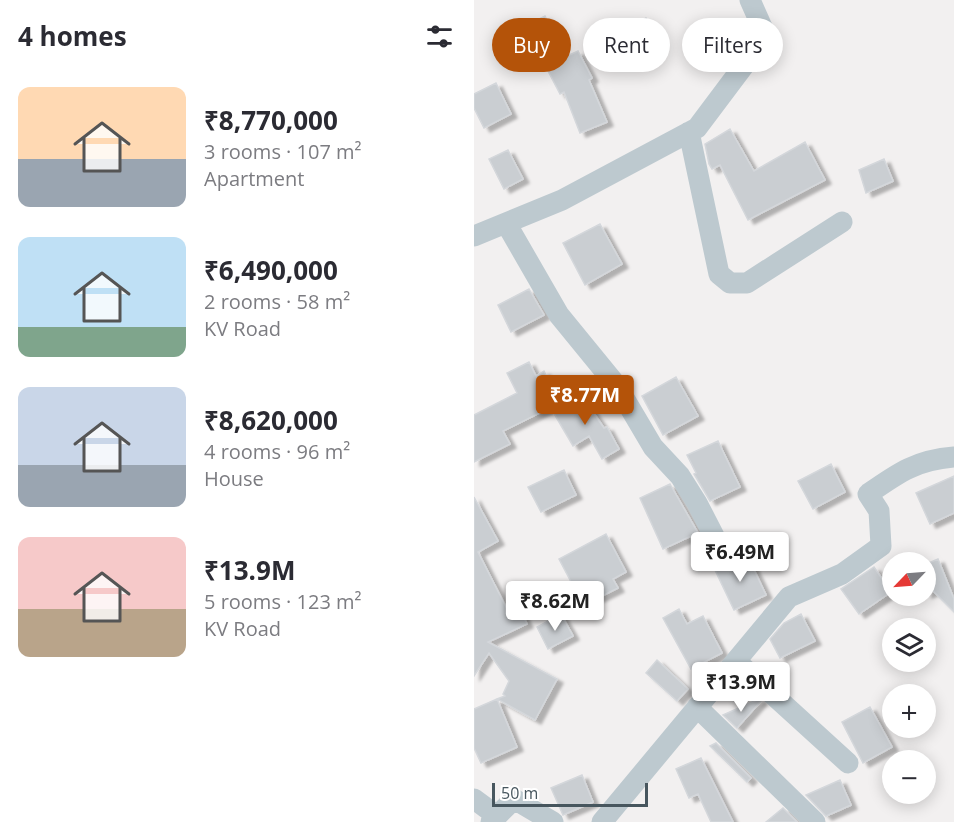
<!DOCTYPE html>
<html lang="en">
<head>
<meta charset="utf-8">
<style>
  body { margin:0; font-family:"Open Sans",sans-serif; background:#f2f2f3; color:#2b2b33; height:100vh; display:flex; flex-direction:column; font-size:22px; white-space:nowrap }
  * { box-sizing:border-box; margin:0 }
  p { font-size:20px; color:#7c7c81 }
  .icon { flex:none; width:33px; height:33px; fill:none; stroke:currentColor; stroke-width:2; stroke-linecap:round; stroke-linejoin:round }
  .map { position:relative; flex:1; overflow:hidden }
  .drawer { display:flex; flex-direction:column; background:#fff; width:474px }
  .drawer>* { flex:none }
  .banner { position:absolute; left:18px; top:18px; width:372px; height:54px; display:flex; gap:12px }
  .needle { width:39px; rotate:245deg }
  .buttons { position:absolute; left:408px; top:552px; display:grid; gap:12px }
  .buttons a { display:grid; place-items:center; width:54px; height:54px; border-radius:50%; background:#fff; box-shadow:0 3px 15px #0003; font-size:30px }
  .scale { position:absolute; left:18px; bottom:15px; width:156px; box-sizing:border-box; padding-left:6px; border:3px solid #47565e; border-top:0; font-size:16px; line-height:21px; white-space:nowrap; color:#47565e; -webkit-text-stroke:4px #fff; paint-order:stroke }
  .price { position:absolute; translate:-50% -51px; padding:0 14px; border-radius:6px; background:#fff; color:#222; font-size:20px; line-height:39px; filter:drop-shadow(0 2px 3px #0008) }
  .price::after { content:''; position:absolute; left:50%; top:36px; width:18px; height:14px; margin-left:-9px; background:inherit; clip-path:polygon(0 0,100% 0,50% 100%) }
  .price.current { background:#b45309; color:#fff }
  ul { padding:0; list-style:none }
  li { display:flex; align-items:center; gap:18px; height:150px; padding:0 18px }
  li span { display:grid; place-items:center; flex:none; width:168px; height:120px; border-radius:12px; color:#555 }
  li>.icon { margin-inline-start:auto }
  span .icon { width:72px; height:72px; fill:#fffc; stroke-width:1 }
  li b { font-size:26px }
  h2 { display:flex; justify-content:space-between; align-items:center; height:72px; padding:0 18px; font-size:26px }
  .pill { padding:0 21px; border-radius:27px; background:#fff; box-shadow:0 3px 15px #0003; font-size:21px; line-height:54px }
  .pill.current { background:#b45309; color:#fff }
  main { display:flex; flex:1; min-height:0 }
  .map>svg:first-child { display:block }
  .building { fill:#caced2; stroke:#d4d7db; stroke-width:1.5; filter:url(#shadow) }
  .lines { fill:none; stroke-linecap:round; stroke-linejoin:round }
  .minor { stroke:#bdc9cf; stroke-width:21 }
</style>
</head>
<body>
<main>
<section class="drawer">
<h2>4 homes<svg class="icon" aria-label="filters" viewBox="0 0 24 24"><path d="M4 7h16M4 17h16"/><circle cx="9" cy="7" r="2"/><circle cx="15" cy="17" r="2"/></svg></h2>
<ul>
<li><span style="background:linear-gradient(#ffd9b3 60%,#9aa5b1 0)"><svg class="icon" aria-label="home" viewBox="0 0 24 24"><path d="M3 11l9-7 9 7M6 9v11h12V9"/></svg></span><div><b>₹8,770,000</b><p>3 rooms · 107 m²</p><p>Apartment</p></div></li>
<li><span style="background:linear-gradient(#bfe0f5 75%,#7fa58c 0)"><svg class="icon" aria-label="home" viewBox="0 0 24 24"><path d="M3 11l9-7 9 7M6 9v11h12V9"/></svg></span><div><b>₹6,490,000</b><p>2 rooms · 58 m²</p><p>KV Road</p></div></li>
<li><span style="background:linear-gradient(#c9d6e8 65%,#9aa5b1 0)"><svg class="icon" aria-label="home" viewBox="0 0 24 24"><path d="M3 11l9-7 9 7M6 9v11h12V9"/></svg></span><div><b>₹8,620,000</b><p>4 rooms · 96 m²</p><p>House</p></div></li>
<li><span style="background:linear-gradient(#f6c9c9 60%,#b9a48a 0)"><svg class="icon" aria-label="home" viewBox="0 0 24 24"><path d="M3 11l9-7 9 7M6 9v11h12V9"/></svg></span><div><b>₹13.9M</b><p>5 rooms · 123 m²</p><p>KV Road</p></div></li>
</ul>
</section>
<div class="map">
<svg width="480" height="822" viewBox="0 0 480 822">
  <defs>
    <filter id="shadow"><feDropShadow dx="6" dy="4" stdDeviation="1.5" flood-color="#0004"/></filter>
  </defs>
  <rect width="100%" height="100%" fill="#f2f0f0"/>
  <path class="building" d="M71,16L91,57L104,51L118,78L115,80L133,122L106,133L90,92L86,94L64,52L54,57L41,31Z
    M172,18L186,46L150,63L137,35Z
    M22,83L37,114L10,128L0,108V94Z
    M256,129L280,171L331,142L351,180L274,220L246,165L238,169L235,164L231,144Z
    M34,150L49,179L30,189L15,159Z
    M410,159L419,181L392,193L385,170Z
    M126,224L148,264L111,285L89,243Z
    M55,289L70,315L37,332L24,305Z
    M55,362L62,376L70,371L86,403L29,431L36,444L0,462V415L43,393L33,373Z
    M202,377L224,416L189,435L168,396Z
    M106,393L130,428L133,427L145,449L128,459L115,436L99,446L79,412Z
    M244,441L266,487L236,501L220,474L222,473L213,455Z
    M357,464L371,492L339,509L324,481Z
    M90,470L102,495L67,512L54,487Z
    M480,476V513L456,524L442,493Z
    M196,484L224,533L189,549L166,498Z
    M0,497L24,541L4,552L32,607L42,601L53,624L14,642L83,679L61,720L23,699L31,696L29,694L35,681L15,653L0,676Z
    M132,534L152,572L139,579L144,588L124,598L120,591L106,599L85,559Z
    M273,555L292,595L260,610L241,570Z
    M464,559L480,599V612L459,591L452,594V564Z
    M400,567L417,592L385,614L367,589Z
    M205,609L213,624L229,616L248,653L217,669L189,618Z
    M87,614L99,636L74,649L63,627Z
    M327,614L341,641L306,658L296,639L310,623Z
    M183,660L214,689L203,701L172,673Z
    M23,699L43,747L7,763L0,748V709Z
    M285,699L287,701L263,728L249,715Z
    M396,707L418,747L389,763L368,722Z
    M242,743L277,778L273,782L236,746Z
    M227,758L259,822H237L224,794L215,798L202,769Z
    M108,775L119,802L89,815L77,788Z
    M366,780L377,805L352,816L332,795Z
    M309,808L323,822H292Z"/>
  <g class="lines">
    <path class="minor" d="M215,132L245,274L256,283H273L368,222
      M32,223L85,315L143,386L179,447L206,476L223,503L240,536
      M0,236L88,200L223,128L292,36L276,0
      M262,661L374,763
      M223,707L341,822
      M0,799L23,816
      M17,822L40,799L79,822
      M128,822L315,597L368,574L407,546L405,511L394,494C424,473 442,460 480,457"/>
  </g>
</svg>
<div class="buttons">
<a><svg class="needle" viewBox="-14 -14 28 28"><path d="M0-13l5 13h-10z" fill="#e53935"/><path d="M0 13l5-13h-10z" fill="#7c7c81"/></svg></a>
<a><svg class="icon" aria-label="layers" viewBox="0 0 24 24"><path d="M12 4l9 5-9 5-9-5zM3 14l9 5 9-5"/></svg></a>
<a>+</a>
<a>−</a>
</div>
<div class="scale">50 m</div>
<b class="price current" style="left:111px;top:426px">₹8.77M</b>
<b class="price" style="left:266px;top:583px">₹6.49M</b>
<b class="price" style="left:81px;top:632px">₹8.62M</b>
<b class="price" style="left:267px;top:713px">₹13.9M</b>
<div class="banner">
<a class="pill current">Buy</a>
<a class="pill">Rent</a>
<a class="pill">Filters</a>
</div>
</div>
</main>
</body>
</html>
